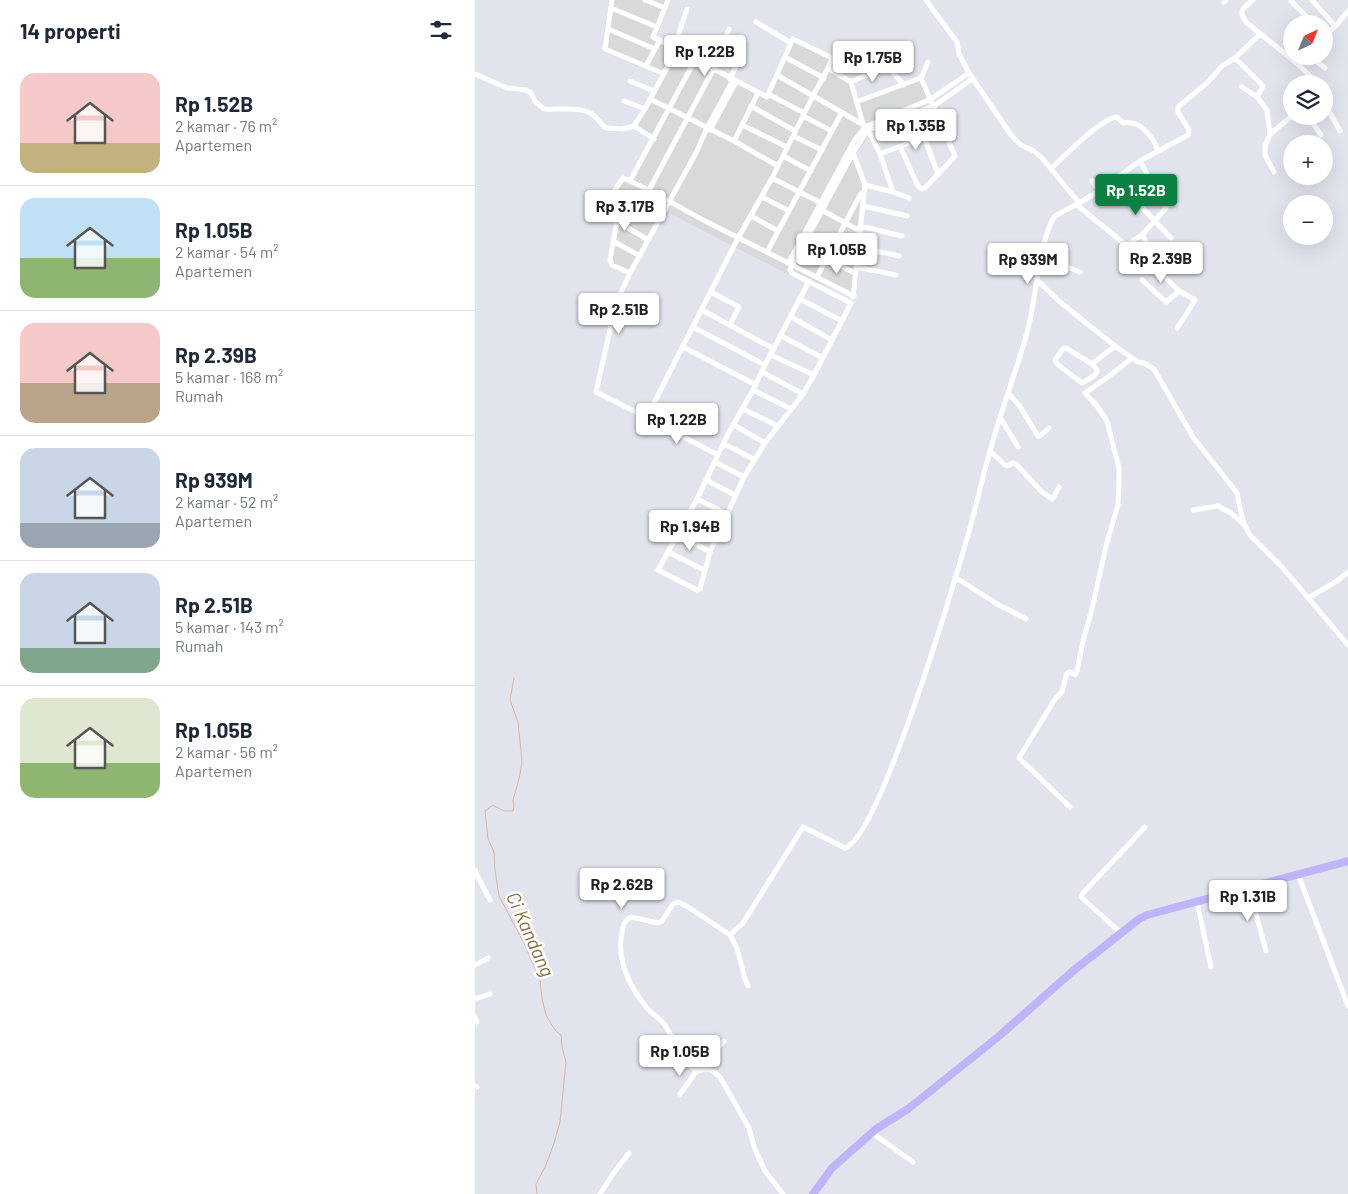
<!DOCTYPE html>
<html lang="id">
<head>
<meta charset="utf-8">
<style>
  body { margin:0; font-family:Barlow,sans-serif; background:#f6f6f7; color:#1f2937; height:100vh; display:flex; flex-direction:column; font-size:19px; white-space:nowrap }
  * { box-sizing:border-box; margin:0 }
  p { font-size:16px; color:#747a83 }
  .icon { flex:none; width:28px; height:28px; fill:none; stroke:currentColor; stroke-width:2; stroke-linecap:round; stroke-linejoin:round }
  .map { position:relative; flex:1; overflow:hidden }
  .side { display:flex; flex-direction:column; background:#fff; width:475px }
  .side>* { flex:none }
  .needle { width:32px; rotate:43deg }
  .buttons { position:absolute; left:808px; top:15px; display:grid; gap:10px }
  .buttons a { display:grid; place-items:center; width:50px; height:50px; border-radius:50%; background:#fff; box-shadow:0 5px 20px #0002; font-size:25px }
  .price { position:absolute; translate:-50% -42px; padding:0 11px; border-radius:5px; background:#fff; color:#222; font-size:16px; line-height:32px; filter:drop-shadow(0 1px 2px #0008) }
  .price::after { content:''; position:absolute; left:50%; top:30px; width:15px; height:11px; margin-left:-8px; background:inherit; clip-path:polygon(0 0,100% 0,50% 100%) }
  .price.selected { background:#0b8043; color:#fff }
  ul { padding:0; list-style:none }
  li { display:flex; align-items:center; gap:15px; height:125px; padding:0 20px }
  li+li { border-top:1px solid #e0e1e3 }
  li span { display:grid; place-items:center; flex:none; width:140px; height:100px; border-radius:15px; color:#555 }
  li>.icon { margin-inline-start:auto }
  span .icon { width:60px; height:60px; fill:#fffc; stroke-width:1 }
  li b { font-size:21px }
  h2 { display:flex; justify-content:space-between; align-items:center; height:60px; padding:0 20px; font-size:21px }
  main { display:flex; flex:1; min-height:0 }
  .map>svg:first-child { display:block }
  .residential { fill:#d8dada }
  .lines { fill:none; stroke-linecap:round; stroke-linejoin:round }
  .stream { stroke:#dab5a2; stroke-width:1 }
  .minor { stroke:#fff; stroke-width:5 }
  .secondary { stroke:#bfb4f8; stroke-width:8 }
  .labels { text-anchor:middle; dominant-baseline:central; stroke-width:5; stroke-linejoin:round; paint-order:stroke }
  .water-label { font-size:19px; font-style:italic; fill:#8b6d3f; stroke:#fff }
</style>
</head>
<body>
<main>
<section class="side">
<h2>14 properti<svg class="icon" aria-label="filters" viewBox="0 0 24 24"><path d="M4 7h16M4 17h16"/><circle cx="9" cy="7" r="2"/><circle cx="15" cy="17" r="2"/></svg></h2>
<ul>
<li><span style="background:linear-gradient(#f6c9c9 70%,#c2b280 0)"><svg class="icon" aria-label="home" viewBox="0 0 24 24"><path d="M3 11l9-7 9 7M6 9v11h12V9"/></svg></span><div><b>Rp 1.52B</b><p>2 kamar · 76 m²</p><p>Apartemen</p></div></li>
<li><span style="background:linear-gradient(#bfe0f5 60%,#8fb573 0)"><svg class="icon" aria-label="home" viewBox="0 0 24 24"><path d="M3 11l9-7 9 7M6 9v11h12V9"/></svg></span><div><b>Rp 1.05B</b><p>2 kamar · 54 m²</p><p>Apartemen</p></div></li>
<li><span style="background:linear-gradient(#f6c9c9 60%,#b9a48a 0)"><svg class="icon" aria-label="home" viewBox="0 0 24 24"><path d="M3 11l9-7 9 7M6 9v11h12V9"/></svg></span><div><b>Rp 2.39B</b><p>5 kamar · 168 m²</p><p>Rumah</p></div></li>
<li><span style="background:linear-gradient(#c9d6e8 75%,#9aa5b1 0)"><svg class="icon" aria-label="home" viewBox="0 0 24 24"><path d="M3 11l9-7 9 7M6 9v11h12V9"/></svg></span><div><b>Rp 939M</b><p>2 kamar · 52 m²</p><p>Apartemen</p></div></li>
<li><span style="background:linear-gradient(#c9d6e8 75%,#7fa58c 0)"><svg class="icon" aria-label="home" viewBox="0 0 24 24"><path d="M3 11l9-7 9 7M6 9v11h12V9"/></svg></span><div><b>Rp 2.51B</b><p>5 kamar · 143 m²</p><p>Rumah</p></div></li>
<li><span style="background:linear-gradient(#dfe7d0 65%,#8fb573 0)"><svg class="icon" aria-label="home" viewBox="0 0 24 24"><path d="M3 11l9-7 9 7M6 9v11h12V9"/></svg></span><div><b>Rp 1.05B</b><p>2 kamar · 56 m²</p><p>Apartemen</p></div></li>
</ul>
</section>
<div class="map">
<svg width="873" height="1194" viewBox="0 0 873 1194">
  <rect width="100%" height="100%" fill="#e1e4ed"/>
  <path class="residential" d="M134,0H196L182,36L290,95L316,41L329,44L355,59L356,68L378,83L381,100L448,75L456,98L397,132L379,156L390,182L386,191L377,292H371L310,273L194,213L175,237L156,272L135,262L141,221L138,195L149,176L154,178L178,137L162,126L186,76L129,52Z"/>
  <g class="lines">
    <path class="stream" d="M39,678L35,700L43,722L46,751L47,763L44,779L38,800L39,805L38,811H29L18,805L10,811L13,839L19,852L20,870L24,896L49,943L65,980L67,999L71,1015L80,1030L86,1035L87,1047L91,1062L85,1122L79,1143L71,1165L61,1184L62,1194"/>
    <path class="minor" d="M137,0L130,49L189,74
      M170,0L190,8
      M193,0L178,37L292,97L316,43
      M451,0L482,42L484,54L494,73L536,135L546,145L559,151L568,159L604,203L580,216C572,225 563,267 562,280L585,302L640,346L663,362L669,363L679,369L718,437L762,493L767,517L769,524L775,535L807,567L873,645
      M778,0C768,9 762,10 772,23L824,65
      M837,0L860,26L849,38
      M816,1L839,24
      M749,2L751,0
      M136,8L182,27
      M281,22L316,43L318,39L357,58L353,68L376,82L388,124L393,130L378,153L315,270L317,273L376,303L339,375L328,394L290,443L269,477L235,552L225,589L222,590L183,570L222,499L253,434L278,390L290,365L334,281
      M860,27L873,11
      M133,29L180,49L185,40
      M199,48L212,9
      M833,56L824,65L843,84
      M835,56L850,68
      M310,57L349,78
      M760,58L788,86L782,97
      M171,66L180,49
      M395,73L400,56H403L429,85
      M0,74L32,88L51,90L56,93L60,101L69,109C84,110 103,106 117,114C122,118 126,124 131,128L148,129L159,126L170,109L202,49
      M302,75L387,124
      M255,79L268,51
      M155,81L179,91
      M376,82L413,65
      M767,87L782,97L792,110L795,134L790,146V155L799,172
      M293,94L329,113
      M175,99L259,141L303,166
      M149,101L170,109
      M381,102L446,78L453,62
      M849,102L865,131
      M276,106L320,131
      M328,116L357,131
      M833,116L846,135
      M267,125L312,147
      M159,126L179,139
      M235,130L261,82
      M795,134L817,116
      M318,136L347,150
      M449,137L463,174
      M259,141L283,93
      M425,146L443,186L447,189L450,188L480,156L446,78
      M378,153L390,185L378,297
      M405,154L449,137L468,128
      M308,156L336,171
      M576,169C588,157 626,118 642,117L648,123C665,120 678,136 683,151
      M297,178L346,203
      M640,179L696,238
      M155,181L220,60
      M617,181L624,191
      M390,185L418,192L434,198
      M174,190L238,70L254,29
      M418,192L405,154L393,130L459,106L497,79
      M140,197L183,221
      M287,197L314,211
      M604,203L624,191L665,161L713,135L714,130L703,112V107L733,82L747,66L760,58L785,34
      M602,205L651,245L667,235L691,208L665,161
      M388,206L432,216
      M347,210L385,231
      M276,216L303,231
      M142,221L173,240
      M385,226L427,236
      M667,235L674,247L671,261
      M138,241L165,256
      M361,242L382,253
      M651,245L661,257L668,259L676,264L704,291L720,300L709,318L702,328
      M383,247L424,256
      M292,252L367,112
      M567,257L605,272
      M352,259L380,273
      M314,262L379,141L390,127L456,99L494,73
      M381,267L421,275
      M155,273L137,265L135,260L142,221L139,191L148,178C177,190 203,207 230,221C279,246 329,271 379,296
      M342,277L385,195L389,191
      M667,280L691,302L704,291
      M236,292L264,307L255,325
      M325,299L367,321
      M227,310L299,349
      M316,317L357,340
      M218,327L290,365
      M306,336L348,358
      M208,347L281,385
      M296,355L339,375
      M617,364L622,370V372L619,376L607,383L582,364L580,360L588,349L591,348L617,364L640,346
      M287,372L328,394
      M278,390L316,409
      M533,393L544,405L563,436H565L574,428
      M268,409L303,426
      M171,417L180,401L263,238L297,178L338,96L353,68
      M525,417L543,447
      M259,425L290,443
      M249,444L279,459
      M515,451L530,465L532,466L538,463L541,464L567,492L577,499L579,496L584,487
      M243,455L171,417L121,392L141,303L155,273L221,153L232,128L258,80
      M240,462L269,477
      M231,480L260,495
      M222,499L252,514
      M718,510L743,506L756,513L768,524
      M212,517L244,531
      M203,534L235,552
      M193,552L229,570
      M480,577L522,604L551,619
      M833,598L862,581L873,572
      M595,807L544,758L580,699L587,692L592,673L595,672L600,675L602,671L608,641L617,609L631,546L643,505L644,484V468L632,421L622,406L610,393L633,377L657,358
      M0,870L3,877L15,900
      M823,874L873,1006
      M774,888L791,951
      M722,902L736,967
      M646,933L606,897L608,893L670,827
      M255,935L268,923L328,827L370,848C405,837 480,580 493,535C501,507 507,479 515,451C526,410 542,370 553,329C557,313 559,296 562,280
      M0,965L13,958
      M0,999L15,994
      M0,1017L2,1022L0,1021
      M221,1072C217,1067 212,1062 209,1057C201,1046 196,1034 189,1024C184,1017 177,1014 172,1008C155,988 141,959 147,933C148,926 149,920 156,917L183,923L187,921L198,904L203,902L213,907L255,935L262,948L270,979L273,986
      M221,1072L230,1069L236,1070L245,1077L274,1128L280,1149L290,1171L308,1194
      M0,1086L2,1087
      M205,1094L226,1065L249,1041
      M395,1134L400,1135L438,1162
      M125,1194L138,1174L154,1153"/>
    <path class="secondary" d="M338,1194L357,1168L401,1129L433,1109L523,1037L598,971L664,919L672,915L873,861"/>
  </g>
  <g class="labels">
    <g class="water-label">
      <text transform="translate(56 934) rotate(66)">Ci Kandang</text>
    </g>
  </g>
</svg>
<div class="buttons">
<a><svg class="needle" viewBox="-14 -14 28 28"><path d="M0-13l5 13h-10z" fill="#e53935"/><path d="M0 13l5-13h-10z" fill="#747a83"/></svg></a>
<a><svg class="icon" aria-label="layers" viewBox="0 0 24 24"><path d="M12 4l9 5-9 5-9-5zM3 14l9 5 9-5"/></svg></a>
<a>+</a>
<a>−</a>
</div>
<b class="price" style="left:230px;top:77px">Rp 1.22B</b>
<b class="price" style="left:398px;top:83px">Rp 1.75B</b>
<b class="price" style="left:441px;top:151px">Rp 1.35B</b>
<b class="price selected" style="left:661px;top:216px">Rp 1.52B</b>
<b class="price" style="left:150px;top:232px">Rp 3.17B</b>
<b class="price" style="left:362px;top:275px">Rp 1.05B</b>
<b class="price" style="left:686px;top:284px">Rp 2.39B</b>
<b class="price" style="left:553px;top:285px">Rp 939M</b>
<b class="price" style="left:144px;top:335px">Rp 2.51B</b>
<b class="price" style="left:202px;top:445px">Rp 1.22B</b>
<b class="price" style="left:215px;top:552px">Rp 1.94B</b>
<b class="price" style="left:147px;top:910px">Rp 2.62B</b>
<b class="price" style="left:773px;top:922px">Rp 1.31B</b>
<b class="price" style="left:205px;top:1077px">Rp 1.05B</b>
</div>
</main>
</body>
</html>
